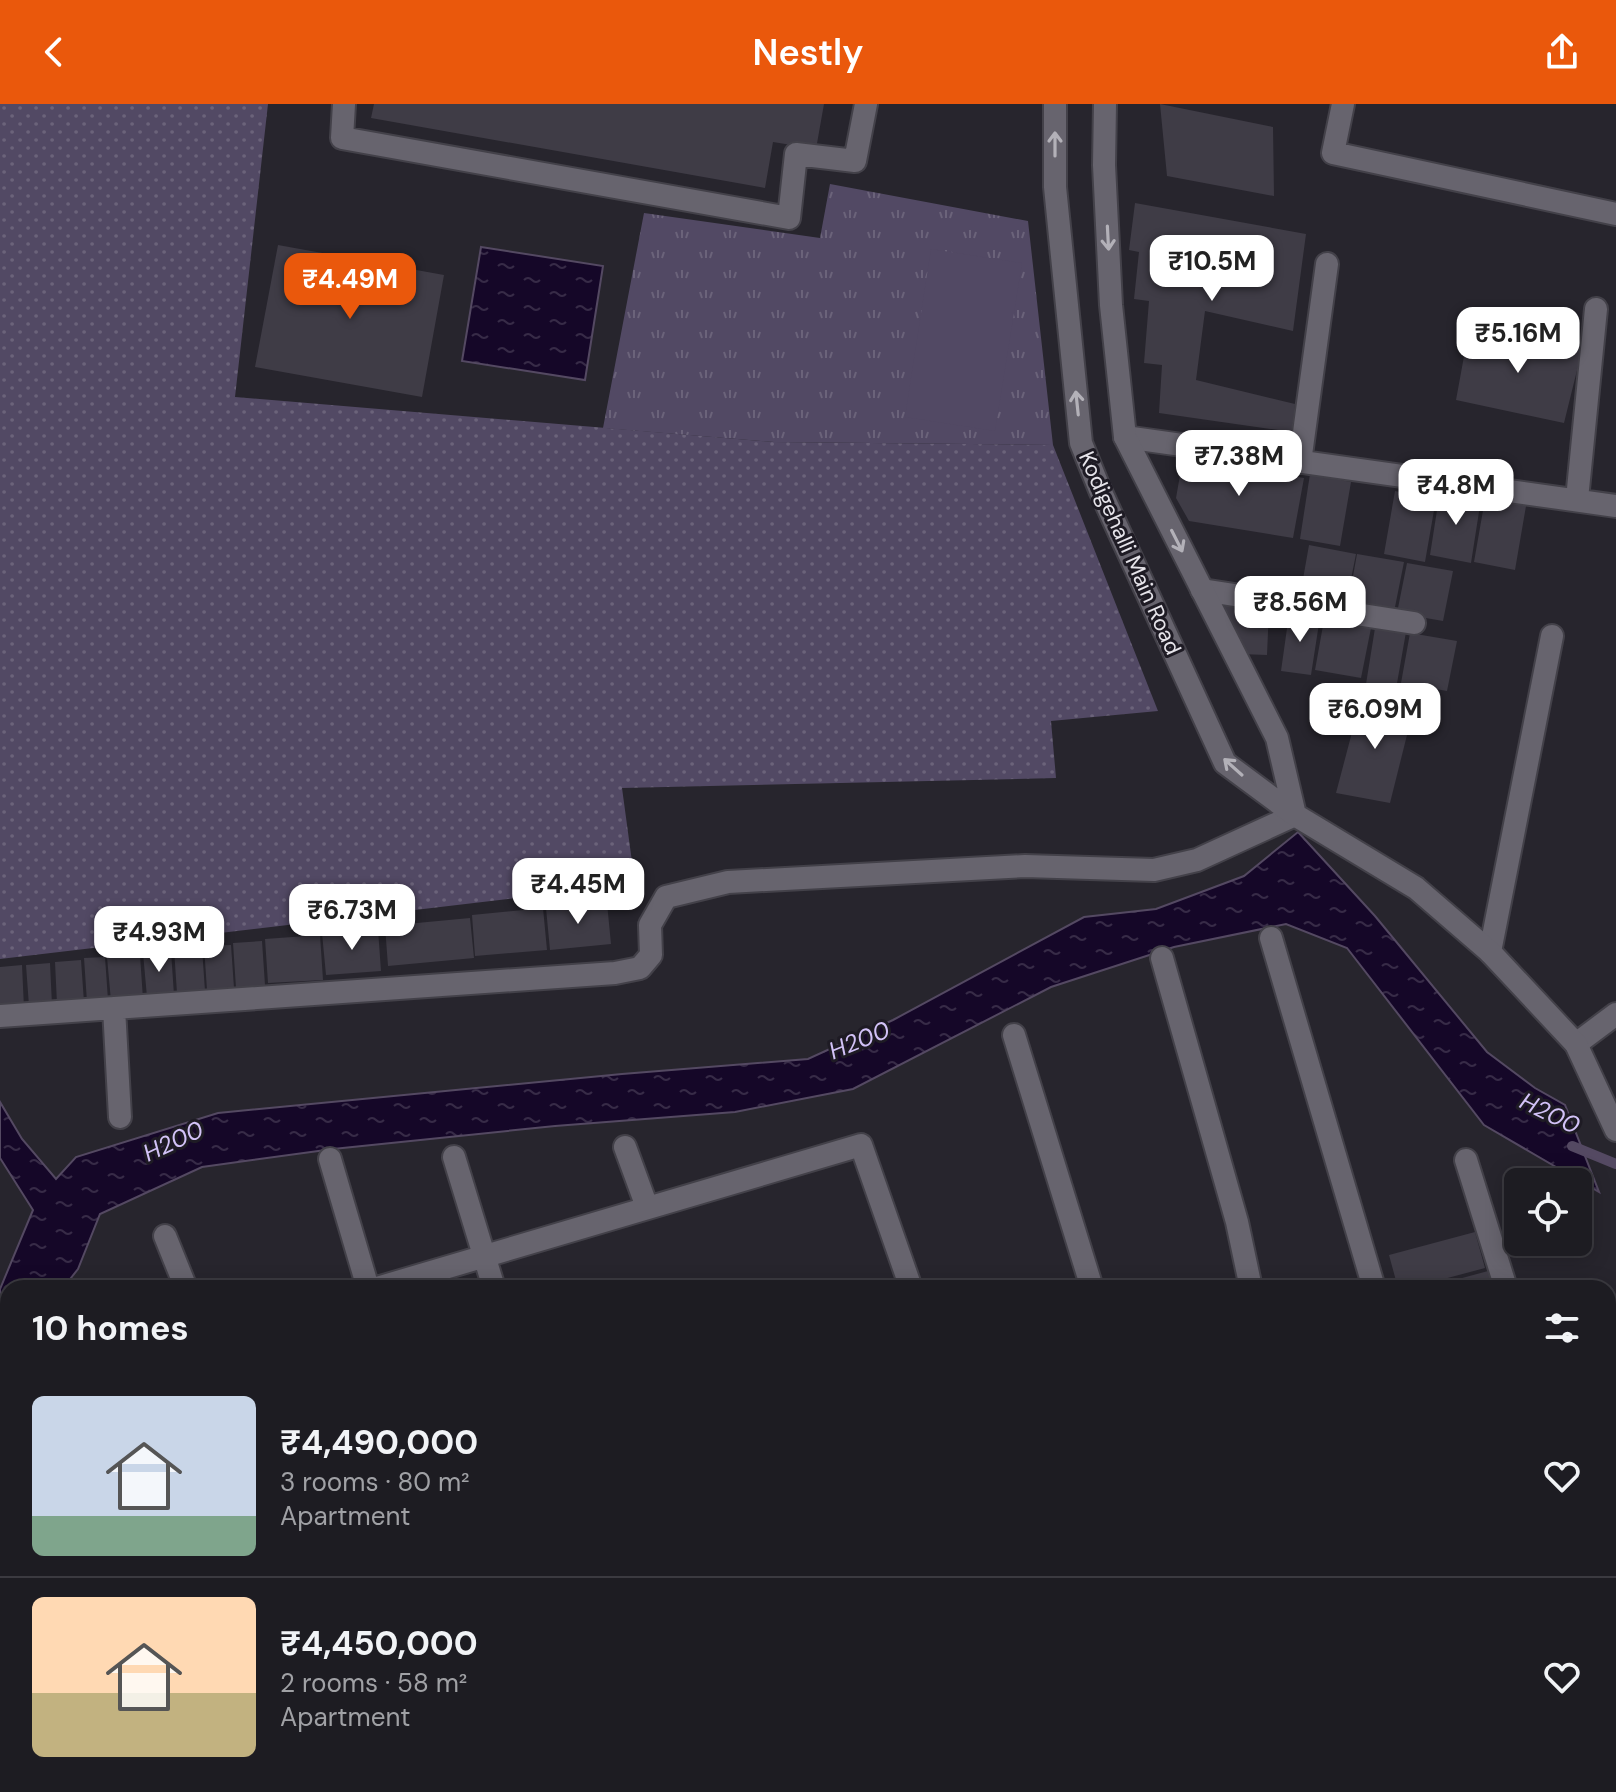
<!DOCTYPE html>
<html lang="en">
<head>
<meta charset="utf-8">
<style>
  body { margin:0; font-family:"DM Sans",sans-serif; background:#2a292f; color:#f1f3f6; height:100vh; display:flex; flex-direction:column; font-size:30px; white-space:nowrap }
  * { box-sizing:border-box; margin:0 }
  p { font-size:26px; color:#a0a1a5 }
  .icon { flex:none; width:44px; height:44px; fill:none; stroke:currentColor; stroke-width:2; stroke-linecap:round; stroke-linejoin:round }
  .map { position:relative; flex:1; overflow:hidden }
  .side { position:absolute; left:0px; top:1176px; width:1616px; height:512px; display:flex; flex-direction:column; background:#1d1c22; border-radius:24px 24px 0 0; box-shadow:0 4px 20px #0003,0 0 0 2px #3b3a40 }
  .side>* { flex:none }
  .tools { position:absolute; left:1504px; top:1064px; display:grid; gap:16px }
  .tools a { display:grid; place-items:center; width:88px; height:88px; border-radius:12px; background:#1d1c22; box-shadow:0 4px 20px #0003,0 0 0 2px #3b3a40; font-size:40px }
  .price { position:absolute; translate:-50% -68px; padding:0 18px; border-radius:16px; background:#fff; color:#222; font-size:26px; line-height:52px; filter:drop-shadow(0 2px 4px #0008) }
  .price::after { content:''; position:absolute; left:50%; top:48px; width:24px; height:18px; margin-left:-12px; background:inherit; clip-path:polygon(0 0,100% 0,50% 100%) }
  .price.on { background:#ea580c; color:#fff }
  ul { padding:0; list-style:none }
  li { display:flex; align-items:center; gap:24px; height:200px; padding:0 32px }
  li+li { border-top:2px solid #3b3a40 }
  li span { display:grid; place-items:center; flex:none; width:224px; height:160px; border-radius:12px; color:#555 }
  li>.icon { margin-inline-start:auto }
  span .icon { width:96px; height:96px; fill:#fffc; stroke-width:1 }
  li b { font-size:34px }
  h2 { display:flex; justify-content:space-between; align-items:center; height:96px; padding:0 32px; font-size:34px }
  header { display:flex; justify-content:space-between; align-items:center; height:104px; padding:0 32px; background:#ea580c; color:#fff; font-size:36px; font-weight:600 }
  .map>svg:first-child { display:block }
  .built { fill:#312d3b }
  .grass { fill:url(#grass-dots) }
  .park { fill:url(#park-tufts) }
  .pitch { fill:#524964 }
  .water { fill:url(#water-ripples); stroke:#544962; stroke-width:2 }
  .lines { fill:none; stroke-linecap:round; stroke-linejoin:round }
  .stream { stroke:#544962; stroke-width:10 }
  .building { fill:#3f3c46 }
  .minor-casing { stroke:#434149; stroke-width:26 }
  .tertiary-casing { stroke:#434149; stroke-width:26 }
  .minor { stroke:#67646e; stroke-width:22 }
  .tertiary { stroke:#67646e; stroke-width:22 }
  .oneway { stroke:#b3b1b8 }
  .labels { text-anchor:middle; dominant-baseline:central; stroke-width:6; stroke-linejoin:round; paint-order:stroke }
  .street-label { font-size:22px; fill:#e6e4ea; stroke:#1e1b24 }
  .water-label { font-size:24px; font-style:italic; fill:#d2c2f7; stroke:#1e1b24 }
</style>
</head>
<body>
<header><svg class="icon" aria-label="back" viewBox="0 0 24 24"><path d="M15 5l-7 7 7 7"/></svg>Nestly<svg class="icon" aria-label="share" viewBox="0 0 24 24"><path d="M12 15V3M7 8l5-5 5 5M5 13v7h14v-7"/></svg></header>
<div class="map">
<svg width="1616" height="1688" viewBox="0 0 1616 1688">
  <defs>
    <pattern id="grass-dots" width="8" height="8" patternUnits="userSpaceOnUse" patternTransform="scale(2)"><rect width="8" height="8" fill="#524964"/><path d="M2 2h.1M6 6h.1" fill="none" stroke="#6b637a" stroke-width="1.8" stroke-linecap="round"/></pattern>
    <pattern id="park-tufts" width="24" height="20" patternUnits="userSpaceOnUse" patternTransform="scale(2)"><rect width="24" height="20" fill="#524964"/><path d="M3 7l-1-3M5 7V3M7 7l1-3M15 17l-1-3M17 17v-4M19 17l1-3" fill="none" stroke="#6b637a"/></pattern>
    <pattern id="water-ripples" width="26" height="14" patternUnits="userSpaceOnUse" patternTransform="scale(2)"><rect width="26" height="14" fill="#150728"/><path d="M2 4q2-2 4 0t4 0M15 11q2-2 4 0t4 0" fill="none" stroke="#372b47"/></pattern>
  </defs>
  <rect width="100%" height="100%" fill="#27252d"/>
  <path class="built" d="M1608,1583H1616V1688H1528V1680H1608Z"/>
  <path class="grass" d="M0,0H268L235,293L774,338L1053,341L1158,607L1051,617L1056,674L622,684L635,780L0,855Z"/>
  <path class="park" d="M830,80L1028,117L1053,341L774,338L603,324L644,109L820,134Z"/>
  <path class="pitch" d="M931,145L1022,159L995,327L905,313Z"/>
  <path class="water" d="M481,143L603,162L585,276L462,257Z
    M1298,728L1375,812L1487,948L1535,984L1565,1001L1599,1088L1484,1021L1347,844L1286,820L1174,843L1051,883L853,985L735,1008L555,1022L333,1045L202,1063L100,1110L78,1165L63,1184H8V1255L0,1265V1185L33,1106L0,1054V998L22,1035L56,1075L76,1053L218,1009L622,970L808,955L893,916L1084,813L1156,805L1244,772Z"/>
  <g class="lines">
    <path class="stream" d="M1572,1042L1616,1060"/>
  </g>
  <path class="building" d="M374,0H824L816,45L773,38L765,84L371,14Z
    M1160,0L1273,23L1274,92L1167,72Z
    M1135,99L1306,130L1293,227L1205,207L1196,276L1295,300L1292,328L1159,309L1162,261L1144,259L1149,197L1134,195L1139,148L1129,146Z
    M278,141L444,171L422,293L255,263Z
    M1469,225L1582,246L1564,319L1456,296Z
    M1183,354L1304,374L1293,434L1189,417L1176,394Z
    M1310,370L1351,378L1340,442L1300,435Z
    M1395,387L1436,395L1425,458L1384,450Z
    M1440,387L1481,395L1471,459L1430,451Z
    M1485,395L1526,402L1515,466L1474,458Z
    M1309,441L1356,450L1346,500L1300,492Z
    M1357,450L1404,458L1394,508L1348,500Z
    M1407,459L1453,467L1443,517L1397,509Z
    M1217,496L1269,505L1267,551L1240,550Z
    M1289,510L1320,513L1311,571L1281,567Z
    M1324,516L1371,524L1361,574L1315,566Z
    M1375,524L1406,528L1396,585L1366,580Z
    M1410,529L1457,537L1447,587L1401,579Z
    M1360,598L1414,603L1390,699L1336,689Z
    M607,799L611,840L550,846L546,804Z
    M543,804L547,846L475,852L472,811Z
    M470,814L474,854L388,862L385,822Z
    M378,825L381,867L326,871L322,829Z
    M320,831L323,876L268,879L265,835Z
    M262,837L265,881L236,884L233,839Z
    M231,841L234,884L207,886L204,842Z
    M202,844L205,887L177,889L174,845Z
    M171,847L174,891L147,893L143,849Z
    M140,851L143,895L111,897L107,853Z
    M105,853L108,896L87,898L84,854Z
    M81,856L84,898L57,900L55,858Z
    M50,859L52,901L29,902L26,861Z
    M22,861L24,904L0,906V863Z
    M1475,1128L1485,1164L1410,1184H1398L1389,1151Z
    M1488,1167L1493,1184H1429V1183Z
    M1616,1292V1347L1608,1348V1293Z"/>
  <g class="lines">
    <g class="minor-casing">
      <path id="minor" d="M344,0L342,34L789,114L796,50L855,57L866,0
        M1343,0L1333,49L1616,110
        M1125,333L1616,402
        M1300,358L1327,160
        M1577,395L1596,205
        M1202,486L1414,519
        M1271,834L1374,1184
        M1490,848L1552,532
        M1162,854L1237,1118L1251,1184
        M114,904L120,1013
        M0,912L615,869L640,864L651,851L650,821L666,793L728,778L1025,762L1154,766L1197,756L1295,711
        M1014,931L1092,1184
        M1576,940L1616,910
        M625,1043L647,1103
        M454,1053L494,1184
        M330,1055L368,1184
        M1466,1056L1506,1184
        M165,1132L186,1184
        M377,1184L861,1041L911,1184
        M1608,1445L1616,1446
        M0,1536L8,1543
        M172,1680L181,1688
        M619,1680V1688
        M769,1680V1688
        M899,1680V1688
        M1022,1680V1688
        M1153,1680L1154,1688
        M1405,1680L1406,1688
        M381,1688L386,1680
        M478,1688V1680
        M1282,1688V1680"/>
    </g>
    <g class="tertiary-casing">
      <path id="tertiary" d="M1055,0V83L1081,339L1100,386L1225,659L1295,711L1416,784L1490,848L1576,940L1616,1026
        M1105,0L1104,61L1111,201L1125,333L1277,634L1295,711"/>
    </g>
    <use href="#minor" class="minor"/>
    <use href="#tertiary" class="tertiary"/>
  </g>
  <defs><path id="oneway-shaft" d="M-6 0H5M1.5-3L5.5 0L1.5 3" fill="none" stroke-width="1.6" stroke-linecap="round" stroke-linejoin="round" transform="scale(2)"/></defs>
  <g class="oneway">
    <use href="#oneway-shaft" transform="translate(1055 40) rotate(-90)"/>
    <use href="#oneway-shaft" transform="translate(1108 134) rotate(87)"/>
    <use href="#oneway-shaft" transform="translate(1077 299) rotate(-96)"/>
    <use href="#oneway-shaft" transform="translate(1177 437) rotate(63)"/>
    <use href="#oneway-shaft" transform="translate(1233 663) rotate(-138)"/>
  </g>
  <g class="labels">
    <g class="street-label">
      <text transform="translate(1130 449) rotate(66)">Kodigehalli Main Road</text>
    </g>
    <g class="water-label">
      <text transform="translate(859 936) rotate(-22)">H200</text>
      <text transform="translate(1550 1009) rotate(26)">H200</text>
      <text transform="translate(173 1037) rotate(-25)">H200</text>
    </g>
  </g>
</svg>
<div class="tools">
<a><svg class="icon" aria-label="locate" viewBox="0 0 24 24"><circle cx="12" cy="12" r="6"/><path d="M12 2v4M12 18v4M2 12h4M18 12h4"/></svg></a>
</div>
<b class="price" style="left:1212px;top:199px">₹10.5M</b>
<b class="price on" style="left:350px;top:217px">₹4.49M</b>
<b class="price" style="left:1518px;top:271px">₹5.16M</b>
<b class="price" style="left:1239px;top:394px">₹7.38M</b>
<b class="price" style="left:1456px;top:423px">₹4.8M</b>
<b class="price" style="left:1300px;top:540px">₹8.56M</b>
<b class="price" style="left:1375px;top:647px">₹6.09M</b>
<b class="price" style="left:578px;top:822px">₹4.45M</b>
<b class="price" style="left:352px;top:848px">₹6.73M</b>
<b class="price" style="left:159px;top:870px">₹4.93M</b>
<section class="side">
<h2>10 homes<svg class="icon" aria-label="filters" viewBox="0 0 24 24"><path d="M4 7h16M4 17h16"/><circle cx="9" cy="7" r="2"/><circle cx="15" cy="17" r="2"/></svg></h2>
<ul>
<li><span style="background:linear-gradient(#c9d6e8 75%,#7fa58c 0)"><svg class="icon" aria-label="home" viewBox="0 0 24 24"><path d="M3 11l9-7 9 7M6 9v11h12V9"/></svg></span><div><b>₹4,490,000</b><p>3 rooms · 80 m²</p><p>Apartment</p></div><svg class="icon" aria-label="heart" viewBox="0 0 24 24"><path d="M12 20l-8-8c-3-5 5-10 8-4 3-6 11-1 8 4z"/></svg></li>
<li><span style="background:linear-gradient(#ffd9b3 60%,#c2b280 0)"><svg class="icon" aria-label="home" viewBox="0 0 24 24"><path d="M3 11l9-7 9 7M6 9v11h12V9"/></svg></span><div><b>₹4,450,000</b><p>2 rooms · 58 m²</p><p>Apartment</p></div><svg class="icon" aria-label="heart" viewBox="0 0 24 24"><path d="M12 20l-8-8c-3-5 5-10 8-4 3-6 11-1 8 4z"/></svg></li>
</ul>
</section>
</div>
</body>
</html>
